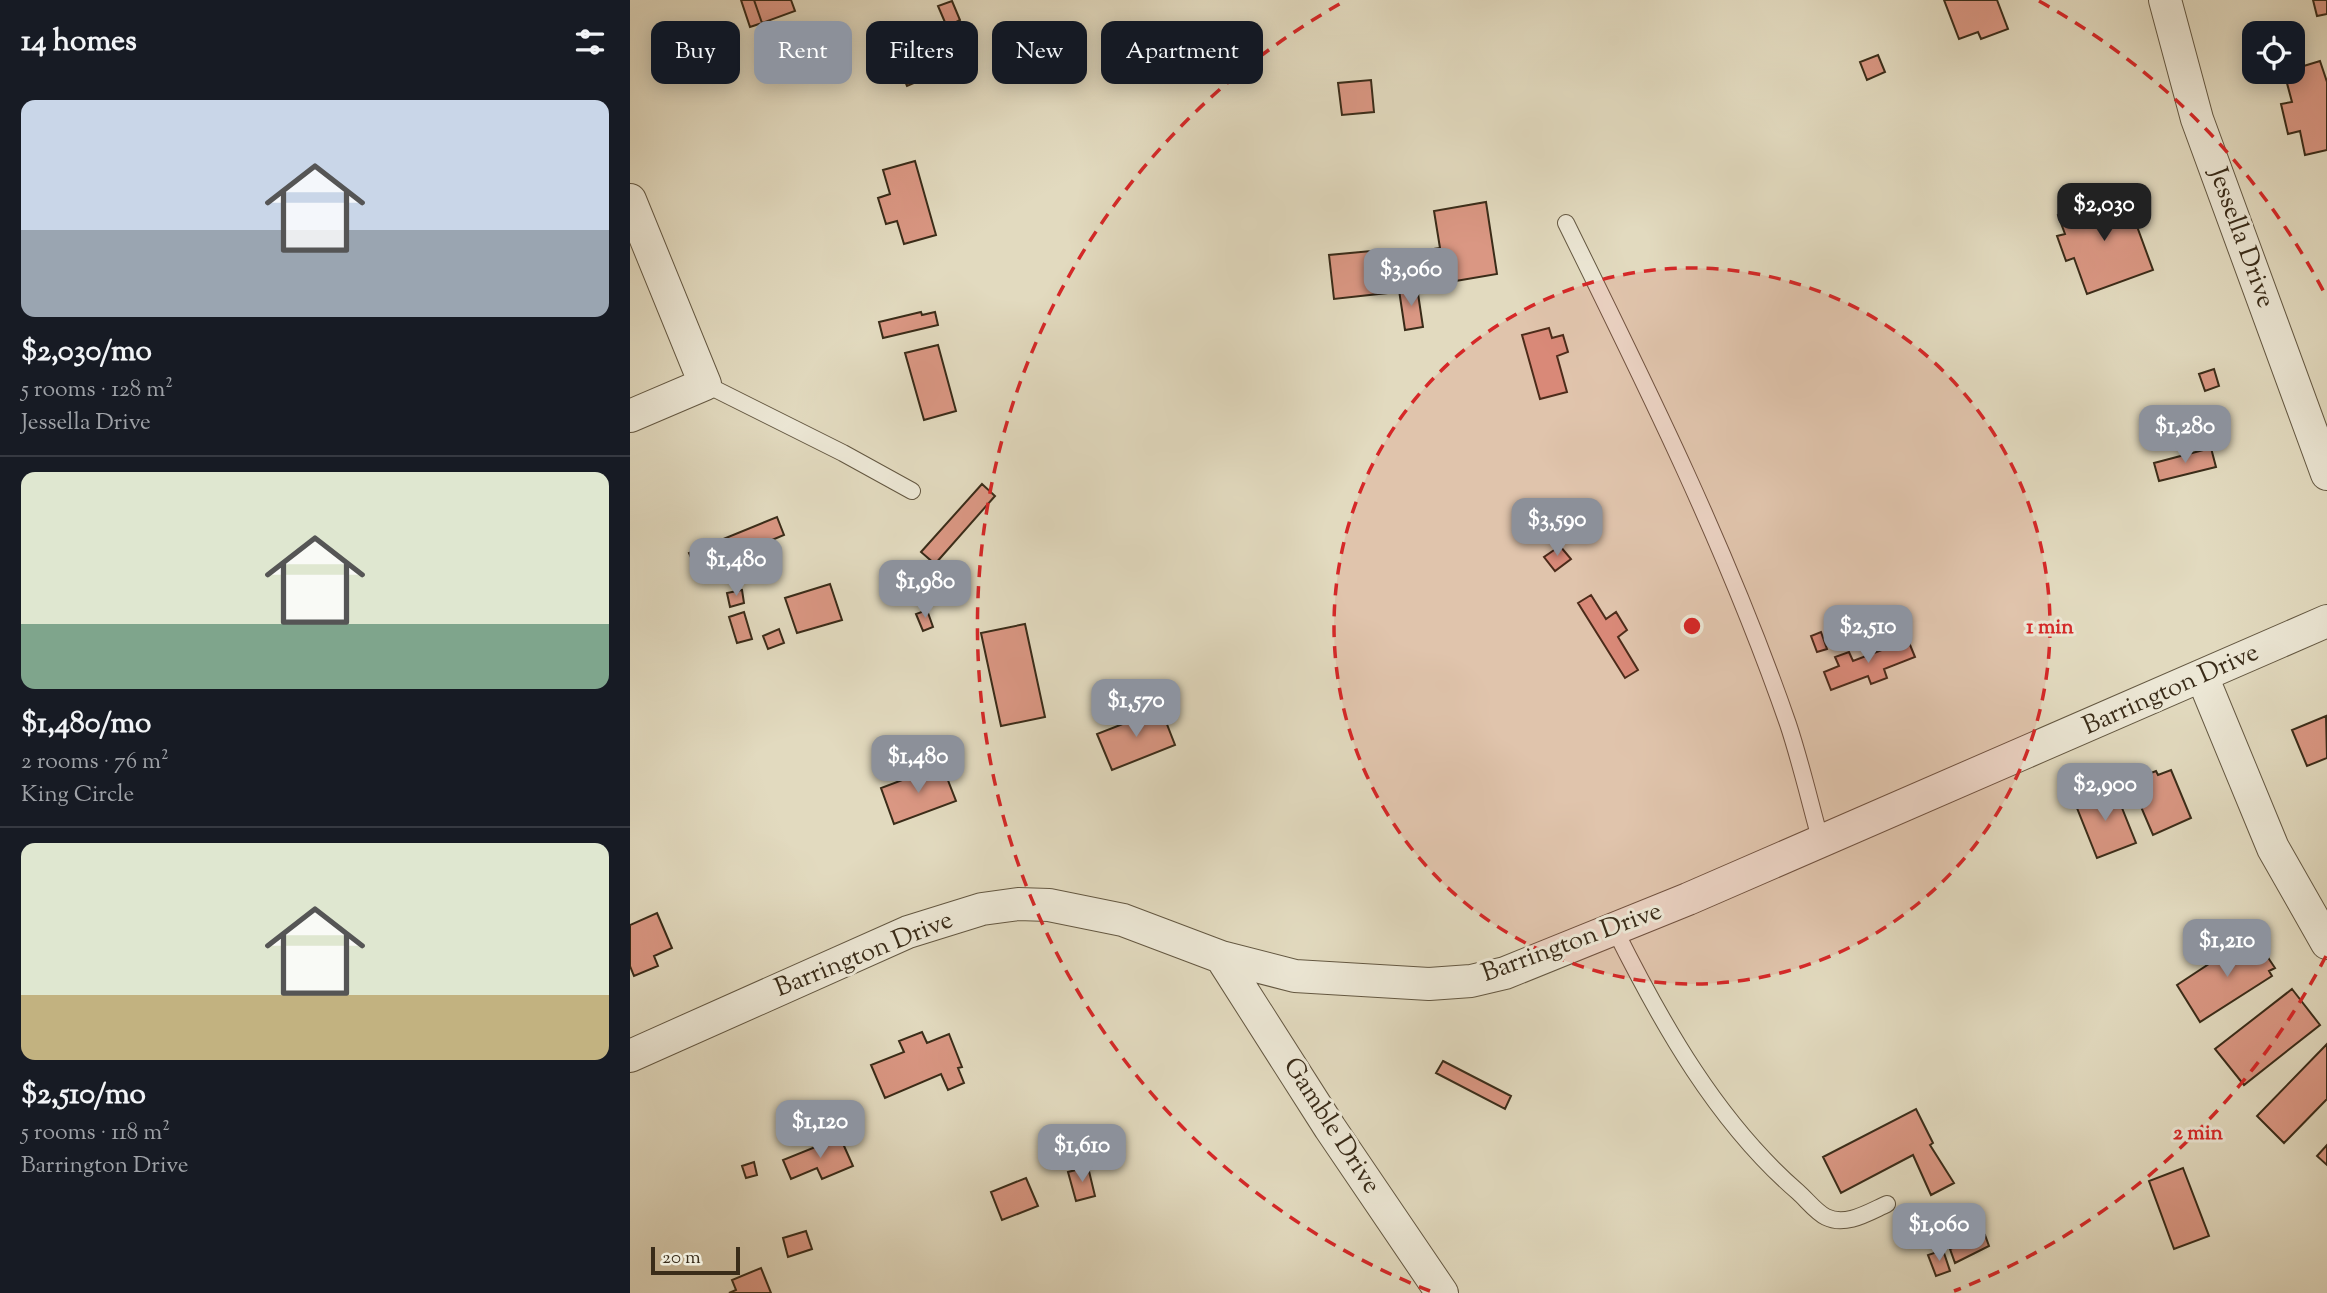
<!DOCTYPE html>
<html lang="en">
<head>
<meta charset="utf-8">
<style>
  body { margin:0; font-family:"Sorts Mill Goudy",serif; background:#242831; color:#f1f3f6; height:100vh; display:flex; flex-direction:column; font-size:26px; white-space:nowrap }
  * { box-sizing:border-box; margin:0 }
  p { font-size:23px; color:#9ea1a6 }
  .icon { flex:none; width:38px; height:38px; fill:none; stroke:currentColor; stroke-width:2; stroke-linecap:round; stroke-linejoin:round }
  .map { position:relative; flex:1; overflow:hidden }
  .side { display:flex; flex-direction:column; background:#171b24; width:630px }
  .side>* { flex:none }
  .guide { position:absolute; left:21px; top:21px; width:665px; height:63px; display:flex; gap:14px }
  .fabs { position:absolute; left:1612px; top:21px; display:grid; gap:14px }
  .fabs a { display:grid; place-items:center; width:63px; height:63px; border-radius:14px; background:#171b24; box-shadow:0 4px 18px #0003; font-size:35px }
  .scale { position:absolute; left:21px; bottom:18px; width:89px; box-sizing:border-box; padding-left:7px; border:4px solid #3a2c19; border-top:0; font-size:19px; line-height:24px; white-space:nowrap; color:#3a2c19; -webkit-text-stroke:5px #ece7d5; paint-order:stroke }
  .price { position:absolute; translate:-50% -60px; padding:0 16px; border-radius:14px; background:#8c9099; color:#fff; font-size:23px; line-height:46px; filter:drop-shadow(0 2px 4px #0008) }
  .price::after { content:''; position:absolute; left:50%; top:42px; width:21px; height:16px; margin-left:-10px; background:inherit; clip-path:polygon(0 0,100% 0,50% 100%) }
  .price.selected { background:#222; color:#fff }
  ul { padding:0; list-style:none }
  li { display:grid; align-content:center; gap:14px; height:371px; padding:0 21px }
  li+li { border-top:2px solid #363941 }
  li span { display:grid; place-items:center; height:217px; border-radius:14px; color:#555 }
  li>.icon { margin-inline-start:auto }
  span .icon { width:126px; height:126px; fill:#fffc; stroke-width:1 }
  li b { font-size:30px }
  h2 { display:flex; justify-content:space-between; align-items:center; height:84px; padding:0 21px; font-size:30px }
  .tag { padding:0 24px; border-radius:14px; background:#171b24; box-shadow:0 4px 18px #0003; font-size:24px; line-height:63px }
  .tag.selected { background:#8c9099; color:#fff }
  main { display:flex; flex:1; min-height:0 }
  .map>svg:first-child { display:block }
  .building { fill:#da9783; stroke:#3a2c19; stroke-width:2 }
  .lines { fill:none; stroke-linecap:round; stroke-linejoin:round }
  .lane-casing { stroke:#645842; stroke-width:18 }
  .street-casing { stroke:#645842; stroke-width:34 }
  .lane { stroke:#ece7d5; stroke-width:16 }
  .street { stroke:#ece7d5; stroke-width:32 }
  .ring { fill:none; stroke:#d62828; stroke-width:3.5; stroke-dasharray:12 9 }
  .labels { text-anchor:middle; dominant-baseline:central; stroke-width:6; stroke-linejoin:round; paint-order:stroke }
  .street-label { font-size:26px; fill:#3a2c19; stroke:#ece7d5 }
  .centre { fill:#d62828; stroke:#ece7d5; stroke-width:3.5 }
  .ring-label { font-size:21px; text-anchor:middle; font-weight:bold; fill:#d62828; stroke:#ece7d5; stroke-width:6; stroke-linejoin:round; paint-order:stroke }
</style>
</head>
<body>
<main>
<section class="side">
<h2>14 homes<svg class="icon" aria-label="filters" viewBox="0 0 24 24"><path d="M4 7h16M4 17h16"/><circle cx="9" cy="7" r="2"/><circle cx="15" cy="17" r="2"/></svg></h2>
<ul>
<li><span style="background:linear-gradient(#c9d6e8 60%,#9aa5b1 0)"><svg class="icon" aria-label="home" viewBox="0 0 24 24"><path d="M3 11l9-7 9 7M6 9v11h12V9"/></svg></span><div><b>$2,030/mo</b><p>5 rooms · 128 m²</p><p>Jessella Drive</p></div></li>
<li><span style="background:linear-gradient(#dfe7d0 70%,#7fa58c 0)"><svg class="icon" aria-label="home" viewBox="0 0 24 24"><path d="M3 11l9-7 9 7M6 9v11h12V9"/></svg></span><div><b>$1,480/mo</b><p>2 rooms · 76 m²</p><p>King Circle</p></div></li>
<li><span style="background:linear-gradient(#dfe7d0 70%,#c2b280 0)"><svg class="icon" aria-label="home" viewBox="0 0 24 24"><path d="M3 11l9-7 9 7M6 9v11h12V9"/></svg></span><div><b>$2,510/mo</b><p>5 rooms · 118 m²</p><p>Barrington Drive</p></div></li>
</ul>
</section>
<div class="map">
<svg width="1697" height="1293" viewBox="0 0 1697 1293">
  <rect width="100%" height="100%" fill="#e2dabf"/>
  <filter id="stains"><feTurbulence type="fractalNoise" baseFrequency=".00286" numOctaves="4"/><feColorMatrix values="0 0 0 0 .2 0 0 0 0 .09 0 0 0 0 .02 0 0 0 .5 -.17"/></filter>
  <radialGradient id="worn" r=".72"><stop offset=".6" stop-color="#630" stop-opacity="0"/><stop offset="1" stop-color="#630" stop-opacity=".3"/></radialGradient>
  <path class="building" d="M111,0H124L132,23L120,27Z
    M124,0H161L165,11L132,23Z
    M1314,0H1367L1378,29L1351,39L1348,32L1329,39Z
    M1683,0H1697V14L1687,16Z
    M322,1L330,20L317,27L308,6Z
    M1248,55L1255,72L1237,80L1230,62Z
    M282,57L291,80L277,86L267,62Z
    M1690,61L1697,82V150L1675,155L1670,131L1658,134L1651,104L1662,102L1654,72Z
    M741,80L744,112L712,115L708,83Z
    M285,161L306,235L274,244L267,221L256,224L248,198L260,194L253,170Z
    M1494,191L1523,270L1457,294L1444,258L1436,261L1427,236L1435,234L1428,215Z
    M856,202L867,274L796,286L790,251L810,248L804,211Z
    M752,250L757,293L704,299L699,255Z
    M787,287L793,327L775,330L769,290Z
    M291,312L292,315L305,312L308,325L253,338L249,322Z
    M919,328L922,338L933,335L938,352L927,356L937,392L910,399L892,335Z
    M308,345L326,411L294,420L275,353Z
    M1584,369L1589,386L1575,391L1569,374Z
    M1581,448L1586,467L1529,481L1524,463Z
    M352,484L365,496L305,564L291,552Z
    M147,517L154,535L67,571L59,553Z
    M930,546L941,559L925,571L914,557Z
    M200,584L212,620L167,633L155,598Z
    M112,590L114,603L100,607L97,593Z
    M961,595L976,619L986,612L997,630L988,637L1008,670L995,678L948,603Z
    M297,610L303,627L293,631L286,614Z
    M114,612L122,639L107,643L99,617Z
    M395,624L415,717L371,726L351,633Z
    M149,629L154,643L138,649L133,636Z
    M1191,632L1197,649L1187,652L1181,636Z
    M1278,640L1285,657L1254,669L1257,678L1241,684L1238,676L1201,690L1194,672L1209,666L1205,657L1219,652L1223,661Z
    M531,709L545,745L482,770L467,734Z
    M1696,716L1697,758L1677,766L1662,730Z
    M312,765L326,801L264,824L251,788Z
    M1541,770L1561,818L1523,835L1500,781L1526,771L1528,775Z
    M1484,788L1506,843L1467,858L1445,803Z
    M27,913L42,948L24,956L28,966L4,976L0,966V925Z
    M1623,935L1645,968L1639,971L1642,976L1570,1022L1547,985Z
    M1662,989L1690,1025L1614,1085L1585,1049Z
    M292,1032L297,1043L319,1034L332,1067L328,1068L334,1083L318,1090L311,1074L255,1098L241,1065L274,1052L269,1041Z
    M1697,1044V1099L1654,1143L1627,1116Z
    M813,1061L881,1096L875,1109L806,1073Z
    M1286,1109L1303,1143L1300,1145L1324,1183L1301,1195L1283,1155L1211,1193L1193,1157Z
    M210,1137L223,1166L192,1179L187,1168L161,1179L153,1160Z
    M1697,1145V1165L1687,1156Z
    M124,1162L127,1175L116,1178L112,1166Z
    M458,1167L465,1196L446,1201L438,1172Z
    M1553,1168L1579,1236L1544,1249L1519,1181Z
    M396,1178L408,1206L372,1220L361,1192Z
    M176,1231L182,1249L158,1257L153,1238Z
    M1355,1235L1359,1246L1325,1263L1320,1249Z
    M1313,1250L1320,1271L1306,1276L1298,1255Z
    M131,1268L141,1293H99L106,1290L102,1280Z"/>
  <g class="lines">
    <g class="lane-casing">
      <path id="lane" d="M936,223C1017,387 1098,551 1158,724C1171,763 1180,803 1191,842
        M75,384L213,453L282,491
        M985,930C1032,1024 1087,1122 1168,1192C1177,1200 1186,1212 1196,1217C1216,1227 1239,1212 1257,1204"/>
    </g>
    <g class="street-casing">
      <path id="street" d="M1535,0L1567,119L1697,474
        M0,200L75,384L0,416
        M1572,676L1643,848L1697,943
        M591,957L700,1128L812,1293
        M0,1056L278,932L352,909L388,904L419,905L493,920L591,957L665,976L799,984L841,981L875,973L1058,899L1697,621"/>
    </g>
    <use href="#lane" class="lane"/>
    <use href="#street" class="street"/>
  </g>
  <circle cx="1062" cy="626" r="358" fill="#d62828" fill-opacity=".12"/>
  <g class="ring">
    <circle cx="1062" cy="626" r="358"/>
    <path d="M1696 956A715 715 0 0 1 1324 1291M800 1291A715 715 0 0 1 715 1M1409 1A715 715 0 0 1 1696 296"/>
  </g>
  <g class="labels">
    <g class="street-label">
      <text transform="translate(1611 238) rotate(70)">Jessella Drive</text>
      <text transform="translate(1541 690) rotate(-24)">Barrington Drive</text>
      <text transform="translate(942 943) rotate(-20)">Barrington Drive</text>
      <text transform="translate(234 955) rotate(-22)">Barrington Drive</text>
      <text transform="translate(701 1126) rotate(57)">Gamble Drive</text>
    </g>
  </g>
  <circle cx="1062" cy="626" r="10" class="centre"/>
  <g class="ring-label">
    <text x="1420" y="633">1 min</text>
    <text x="1568" y="1139">2 min</text>
  </g>
  <rect width="100%" height="100%" filter="url(#stains)"/>
  <rect width="100%" height="100%" fill="url(#worn)"/>
</svg>
<div class="fabs">
<a><svg class="icon" aria-label="locate" viewBox="0 0 24 24"><circle cx="12" cy="12" r="6"/><path d="M12 2v4M12 18v4M2 12h4M18 12h4"/></svg></a>
</div>
<div class="scale">20 m</div>
<b class="price selected" style="left:1474px;top:243px">$2,030</b>
<b class="price" style="left:781px;top:308px">$3,060</b>
<b class="price" style="left:1555px;top:465px">$1,280</b>
<b class="price" style="left:927px;top:558px">$3,590</b>
<b class="price" style="left:106px;top:598px">$1,480</b>
<b class="price" style="left:295px;top:620px">$1,980</b>
<b class="price" style="left:1238px;top:665px">$2,510</b>
<b class="price" style="left:506px;top:739px">$1,570</b>
<b class="price" style="left:288px;top:795px">$1,480</b>
<b class="price" style="left:1475px;top:823px">$2,900</b>
<b class="price" style="left:1597px;top:979px">$1,210</b>
<b class="price" style="left:190px;top:1160px">$1,120</b>
<b class="price" style="left:452px;top:1184px">$1,610</b>
<b class="price" style="left:1309px;top:1263px">$1,060</b>
<div class="guide">
<a class="tag">Buy</a>
<a class="tag selected">Rent</a>
<a class="tag">Filters</a>
<a class="tag">New</a>
<a class="tag">Apartment</a>
</div>
</div>
</main>
</body>
</html>
